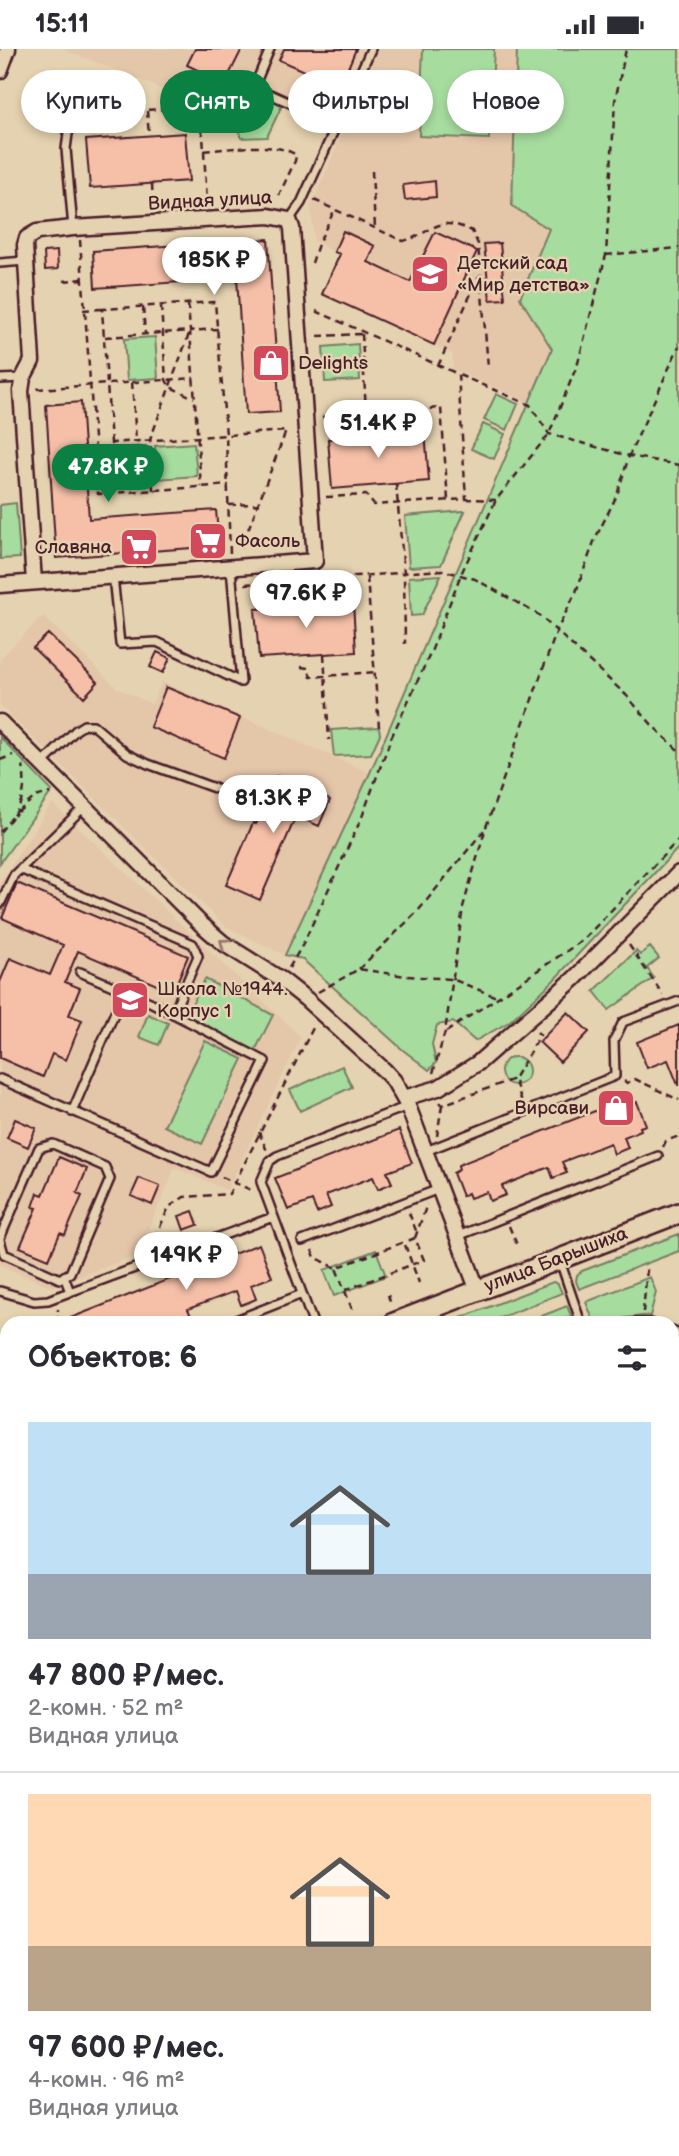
<!DOCTYPE html>
<html lang="ru">
<head>
<meta charset="utf-8">
<style>
  body { margin:0; font-family:"Balsamiq Sans",sans-serif; background:#f7f7f7; color:#2b2b33; height:100vh; display:flex; flex-direction:column; font-size:26px; white-space:nowrap }
  * { box-sizing:border-box; margin:0 }
  p { font-size:23px; color:#7c7c81 }
  .icon { flex:none; width:38px; height:38px; fill:none; stroke:currentColor; stroke-width:2; stroke-linecap:round; stroke-linejoin:round }
  .map { position:relative; flex:1; overflow:hidden }
  .drawer { position:absolute; left:0px; top:1267px; width:679px; height:840px; display:flex; flex-direction:column; background:#fff; border-radius:21px 21px 0 0; box-shadow:0 4px 10px #0003 }
  .drawer>* { flex:none }
  .guide { position:absolute; left:21px; top:21px; width:637px; height:63px; display:flex; gap:14px }
  .price { position:absolute; translate:-50% -60px; padding:0 16px; border-radius:24px; background:#fff; color:#222; font-size:23px; line-height:46px; filter:drop-shadow(0 2px 4px #0008) }
  .price::after { content:''; position:absolute; left:50%; top:42px; width:21px; height:16px; margin-left:-10px; background:inherit; clip-path:polygon(0 0,100% 0,50% 100%) }
  .price.selected { background:#0b8043; color:#fff }
  ul { padding:0; list-style:none }
  li { display:grid; align-content:center; gap:14px; height:371px; padding:0 28px }
  li+li { border-top:2px solid #e1e1e2 }
  li span { display:grid; place-items:center; height:217px; border-radius:0px; color:#555 }
  li>.icon { margin-inline-start:auto }
  span .icon { width:126px; height:126px; fill:#fffc; stroke-width:1 }
  li b { font-size:30px }
  h2 { display:flex; justify-content:space-between; align-items:center; height:84px; padding:0 28px; font-size:30px }
  .chip { padding:0 24px; border-radius:32px; background:#fff; box-shadow:0 4px 10px #0003; font-size:24px; line-height:63px }
  .chip.selected { background:#0b8043; color:#fff }
  .status { display:flex; justify-content:space-between; align-items:center; height:49px; padding:0 35px; background:#fff; direction:ltr }
  .status svg { height:19px; fill:currentColor }
  .map>svg:first-child { display:block }
  .built { fill:#e4c6a9 }
  .green { fill:#a7dc9f; stroke:#787e65; stroke-width:2 }
  .building { fill:#f6c0a8; stroke:#4a1f2b; stroke-width:2 }
  .lines { fill:none; stroke-linecap:round; stroke-linejoin:round }
  .lane-casing { stroke:#4a1f2b; stroke-width:12 }
  .street-casing { stroke:#4a1f2b; stroke-width:19 }
  .secondary-casing { stroke:#4a1f2b; stroke-width:24 }
  .path { stroke:#4a1f2b; stroke-width:2.5; stroke-dasharray:7 5; stroke-linecap:butt }
  .lane { stroke:#e5d2b0; stroke-width:7 }
  .street { stroke:#e5d2b0; stroke-width:14 }
  .secondary { stroke:#e5d2b0; stroke-width:19 }
  .oneway { stroke:#98786e }
  .labels { text-anchor:middle; dominant-baseline:central; stroke-width:5; stroke-linejoin:round; paint-order:stroke }
  .street-label { font-size:19px; fill:#4a1f2b; stroke:#e5d2b0 }
  .poi-label { font-size:19px; fill:#4a1f2b; stroke:#e5d2b0; text-anchor:start }
</style>
</head>
<body>
<div class="status"><b>15:11</b><svg viewBox="0 0 49 12"><path d="M0 12V9h3v3zM5 12V6h3v6zM10 12V3h3v9zM15 12V0h3v12zM26 1h20v11H26zM47 4h2v5h-2z"/></svg></div>
<div class="map">
<svg width="679" height="2107" viewBox="0 0 679 2107">
  <rect width="100%" height="100%" fill="#e5d2b0"/>
  <filter id="ink" filterUnits="userSpaceOnUse"><feTurbulence type="fractalNoise" baseFrequency=".0143" numOctaves="2"/><feDisplacementMap in="SourceGraphic" scale="14" xChannelSelector="R" yChannelSelector="G"/><feConvolveMatrix kernelMatrix="1 2 1 2 8 2 1 2 1" color-interpolation-filters="sRGB"/></filter>
  <g filter="url(#ink)">
    <path class="built" d="M63,0H517L512,157L549,180L520,249L552,300L529,354L453,320V305L322,245L340,206L314,192L311,157L344,82L248,39L235,69Z
      M43,567L117,639L152,655L162,633L370,724L285,906L225,877L0,656V610Z
      M52,754L301,988L227,1141L175,1119L137,1206L51,1238L0,1216V1048L2,1043L0,1041V834Z
      M679,1629V1839L672,1835V1644Z
      M679,1965V2050L672,2046V1968Z"/>
    <path class="green" d="M423,0H494L489,90L419,87Z
      M517,0H679V798L552,933L509,973L475,992L453,973L437,976L432,995L436,1014L429,1021L403,1001L302,910L285,906L370,724L552,300L520,249L549,180L512,157Z
      M254,43L282,56L267,88L241,89L239,76Z
      M155,288L158,329L127,331L124,290Z
      M358,295L360,331L325,333L323,298Z
      M496,345L518,355L507,381L484,371Z
      M483,375L505,385L494,410L471,400Z
      M194,394L197,427L157,430L155,397Z
      M146,397L148,429L120,431L117,399Z
      M16,454L20,509L0,510V456Z
      M465,462L441,516L409,518L405,467Z
      M441,526L422,566L411,567L409,528Z
      M379,678L380,685L371,705L334,707L331,681Z
      M0,688L52,742L0,814Z
      M650,898L659,909L647,919L654,929L609,961L594,942L636,902L640,906Z
      M205,930L273,966L255,1002L186,966Z
      M148,965L168,974L159,996L139,988Z
      M205,992L243,1010L202,1095L164,1077Z
      M501 1022a14 14 0 1 1 28 0a14 14 0 1 1-28 0Z
      M342,1017L352,1038L300,1062L290,1041Z
      M679,1185V1202L579,1240L576,1232L577,1226L582,1222Z
      M376,1201L386,1227L334,1247L324,1221Z
      M650,1228L656,1243L650,1267C630,1265 613,1277 594,1273L586,1253Z
      M553,1233L558,1235L562,1244L487,1274H448Z
      M567,1257L571,1267L554,1274H524Z
      M679,1445V1506L673,1518L672,1448Z
      M672,1835L679,1839V1965L672,1968Z
      M0,1980L7,1999V2053L0,2035Z
      M268,2100H340L343,2107H263L261,2103Z"/>
    <path class="building" d="M195,0H242L225,34L187,16Z
      M284,0H356L340,38L279,11Z
      M185,84L189,132L90,139L86,91Z
      M435,132L436,148L405,151L403,136Z
      M343,182L375,197L368,213L410,233L435,183L477,202L434,296L322,245L340,205L334,203Z
      M268,190L280,363L246,365L237,229L95,239L93,202Z
      M500,194L505,250L490,251L484,195Z
      M57,202L58,220L45,221L44,203Z
      M81,353L89,470L216,461L219,497L56,509L46,356Z
      M425,383L429,432L332,440L328,390Z
      M353,554L356,603L259,609L255,560Z
      M48,585L98,633L84,648L33,599Z
      M157,603L170,609L163,624L150,618Z
      M166,638L240,669L224,709L150,678Z
      M277,727L330,751L319,777L296,767L260,851L226,836L253,774L256,775Z
      M17,834L188,907L173,943L78,902L65,933L80,939L69,966L82,971L66,1011L52,1005L43,1028L0,1009V933L10,909L50,926L63,896L2,869Z
      M568,963L589,983L560,1013L539,993Z
      M679,976V1036H678L668,1011L647,1019L637,993Z
      M628,1049L631,1055L637,1053L646,1076L640,1078L641,1081L624,1088L628,1099L614,1105L610,1094L562,1113L567,1124L553,1129L549,1118L502,1137L506,1146L490,1152L487,1143L470,1149L468,1144L462,1147L453,1124L459,1121L458,1116Z
      M15,1070L36,1079L28,1098L7,1089Z
      M399,1081L412,1114L387,1123L392,1134L378,1140L373,1128L326,1146L331,1158L317,1164L312,1152L288,1161L275,1129Z
      M59,1108L87,1120L77,1144L82,1147L65,1186L60,1184L49,1210L20,1198L37,1159L33,1158L38,1144L43,1146Z
      M139,1129L160,1137L152,1156L131,1147Z
      M193,1162L198,1176L184,1181L179,1167Z
      M259,1195L272,1228L251,1236L256,1250L249,1253L241,1256L236,1242L188,1260L194,1274H176L173,1266L154,1274H58Z"/>
    <g class="lines">
      <g class="lane-casing">
        <path id="lane" d="M270,0L257,31L261,41L337,75
          M289,171L301,154L371,0
          M73,179L66,100L68,85L77,64
          M0,214L25,212
          M0,330L23,329
          M113,527L120,595L157,593L241,633L231,519
          M42,715L76,681L84,676H93L127,705L148,715L250,752
          M20,820L193,895L198,907L173,965
          M0,855L14,826L84,758
          M0,1030L211,1123L265,1012L150,953L80,923
          M72,1063L124,942
          M426,1102L615,1027L614,992L623,973L679,952
          M458,1187L658,1107
          M0,1189L39,1099L53,1095L105,1118L110,1130L70,1224L64,1227
          M0,1191L4,1205L60,1230L64,1227L70,1243
          M302,1192L439,1140
          M560,1212L581,1274
          M0,1242L34,1252L48,1251L273,1168
          M228,1274L302,1245
          M313,1274L261,1133L270,1112L277,1107L408,1057
          M626,1274H650
          M672,1282L679,1285
          M0,1330L7,1334
          M0,1407L7,1411
          M672,1424L679,1421
          M0,1499L7,1497
          M672,1555L679,1559
          M672,1583L679,1568
          M0,1848L7,1845
          M672,2063L679,2067
          M228,2100L231,2107
          M550,2100L553,2107
          M393,2107L397,2100
          M498,2107L501,2100"/>
      </g>
      <g class="street-casing">
        <path id="street" d="M0,22L8,0
          M0,536L315,512L292,179L289,171L269,167L73,179L37,183L27,189L25,196L32,312L23,329L21,342L34,533
          M0,673L201,875L223,894L282,931L306,950L384,1021L394,1032L408,1057L478,1242
          M404,1049L438,1039L478,1014L574,930L679,824"/>
      </g>
      <g class="secondary-casing">
        <path id="secondary" d="M394,1274L679,1164
          M0,1427L7,1424
          M0,1935L7,1953
          M0,2072L7,2089
          M11,2100L14,2107
          M64,2100L66,2107"/>
      </g>
      <path class="path" d="M147,62L149,87
        M88,63L171,60L185,64L198,74L203,86L207,153
        M204,102C228,100 277,92 296,106L295,112L279,146
        M372,122L375,179
        M152,135L153,157
        M314,151L403,192C434,185 434,164 472,182L478,195L488,318
        M80,191L98,445L229,436
        M606,206L679,199
        M312,214L318,195L334,162
        M64,232L82,230
        M188,255L190,282L218,280
        M161,257L166,331L170,338L194,349
        M143,258L145,285
        M83,261L101,260
        M316,262L458,325L466,450
        M362,285L366,364
        M318,287L362,285
        M105,288L190,282L201,438
        M438,317L479,227
        M459,326L530,356L549,385L629,407L679,416
        M132,333L136,392
        M37,340L194,329
        M390,362L392,386
        M322,368L441,359L448,451
        M111,394L102,260L215,253L226,386L230,505
        M396,435L404,524L405,595
        M153,441L150,391L189,285
        M115,444L111,394L286,382L241,499
        M326,448L366,446L374,456L466,450L496,451
        M229,456L258,455
        M367,528L379,678
        M317,529L319,556
        M245,535L442,521L475,530L539,566L626,646L653,677L679,702
        M324,605L329,691
        M301,618L308,619L311,628L375,623
        M0,711L13,706
        M18,763L35,748L50,744
        M14,767C24,750 26,736 23,717
        M0,783L13,767
        M629,896L663,946
        M289,919L303,895L362,768L391,689L431,603L461,525L496,451L549,385L578,314L606,206L615,52L626,0
        M359,920L418,862L485,780
        M318,943L359,920L406,927L452,930L499,949
        M446,983L583,891L679,790
        M433,1024L445,983L463,858L486,778L557,581L576,543L595,490L617,446L629,407L679,297
        M515,1028L540,986L537,983
        M624,1032L627,1034L635,1030L679,1051
        M439,1053L442,1056L514,1030L522,1053
        M259,1083L267,1102
        M437,1087L442,1056
        M663,1098L666,1092L679,1087
        M222,1128L251,1141
        M409,1164L417,1184
        M509,1177L517,1196
        M415,1189L427,1155
        M150,1200L169,1158L184,1148L229,1145L314,977
        M312,1201L315,1208L336,1219
        M345,1241L424,1211L415,1189L405,1193
        M388,1246L391,1256
        M352,1260L336,1219L404,1193L419,1234
        M643,1263L647,1220
        M57,1274L58,1260
        M672,1849L679,1851
        M672,1855L679,1857
        M0,1887L7,1884
        M0,1895L7,1892
        M672,1909L679,1896
        M672,1916L679,1914
        M672,1959L679,1957
        M104,2100L107,2107
        M522,2107L525,2100"/>
      <use href="#lane" class="lane"/>
      <use href="#street" class="street"/>
      <use href="#secondary" class="secondary"/>
    </g>
    <defs><path id="oneway-chevron" d="M-2-3.5L2.5 0L-2 3.5" fill="none" stroke-width="1.6" stroke-linecap="round" stroke-linejoin="round" transform="scale(1.75)"/></defs>
    <use class="oneway" href="#oneway-chevron" transform="translate(224 894) rotate(-143)"/>
  </g>
  <defs>
    <g id="school-square" transform="scale(2.0125)"><rect x="-9" y="-9" width="18" height="18" rx="4" fill="#d1495b" stroke="#e5d2b0"/><path d="M0-5L7-2L0 1L-7-2ZM-4 1L0 2.5L4 1V4Q0 6-4 4Z" fill="#fff"/></g>
    <g id="shop-square" transform="scale(2.0125)"><rect x="-9" y="-9" width="18" height="18" rx="4" fill="#d1495b" stroke="#e5d2b0"/><path d="M-5-2.5h2.3a2.7 3.5 0 0 1 5.4 0H5L5.5 6h-11ZM-1.5-2.5h3a1.5 2.3 0 0 0-3 0Z" fill="#fff"/></g>
    <g id="supermarket-square" transform="scale(2.0125)"><rect x="-9" y="-9" width="18" height="18" rx="4" fill="#d1495b" stroke="#e5d2b0"/><path d="M-6-5.5h2.5l.6 2H6L4.5 2H-2.5L-4.4-4H-6ZM-1.5 3.2a1.3 1.3 0 1 0 .1 0ZM3 3.2a1.3 1.3 0 1 0 .1 0Z" fill="#fff"/></g>
  </defs>
  <g fill-rule="evenodd">
    <use href="#school-square" x="430" y="225"/>
    <use href="#shop-square" x="271" y="314"/>
    <use href="#supermarket-square" x="208" y="492"/>
    <use href="#supermarket-square" x="139" y="498"/>
    <use href="#school-square" x="130" y="951"/>
    <use href="#shop-square" x="616" y="1059"/>
  </g>
  <g class="labels">
    <g class="street-label">
      <text transform="translate(210 152) rotate(-3)">Видная улица</text>
      <text transform="translate(556 1211) rotate(-21)">улица Барышиха</text>
    </g>
    <g class="poi-label">
      <text x="457" y="214">Детский сад<tspan x="457" dy="22">«Мир детства»</tspan></text>
      <text x="298" y="314">Delights</text>
      <text x="235" y="492">Фасоль</text>
      <text x="112" y="498" text-anchor="end">Славяна</text>
      <text x="157" y="940">Школа №1944.<tspan x="157" dy="22">Корпус 1</tspan></text>
      <text x="589" y="1059" text-anchor="end">Вирсави</text>
    </g>
  </g>
</svg>
<b class="price" style="left:214px;top:248px">185K ₽</b>
<b class="price" style="left:378px;top:411px">51.4K ₽</b>
<b class="price selected" style="left:108px;top:455px">47.8K ₽</b>
<b class="price" style="left:306px;top:581px">97.6K ₽</b>
<b class="price" style="left:273px;top:786px">81.3K ₽</b>
<b class="price" style="left:186px;top:1243px">149K ₽</b>
<div class="guide">
<a class="chip">Купить</a>
<a class="chip selected">Снять</a>
<a class="chip">Фильтры</a>
<a class="chip">Новое</a>
</div>
<section class="drawer">
<h2>Объектов: 6<svg class="icon" aria-label="filters" viewBox="0 0 24 24"><path d="M4 7h16M4 17h16"/><circle cx="9" cy="7" r="2"/><circle cx="15" cy="17" r="2"/></svg></h2>
<ul>
<li><span style="background:linear-gradient(#bfe0f5 70%,#9aa5b1 0)"><svg class="icon" aria-label="home" viewBox="0 0 24 24"><path d="M3 11l9-7 9 7M6 9v11h12V9"/></svg></span><div><b>47 800 ₽/мес.</b><p>2-комн. · 52 m²</p><p>Видная улица</p></div></li>
<li><span style="background:linear-gradient(#ffd9b3 70%,#b9a48a 0)"><svg class="icon" aria-label="home" viewBox="0 0 24 24"><path d="M3 11l9-7 9 7M6 9v11h12V9"/></svg></span><div><b>97 600 ₽/мес.</b><p>4-комн. · 96 m²</p><p>Видная улица</p></div></li>
</ul>
</section>
</div>
</body>
</html>
